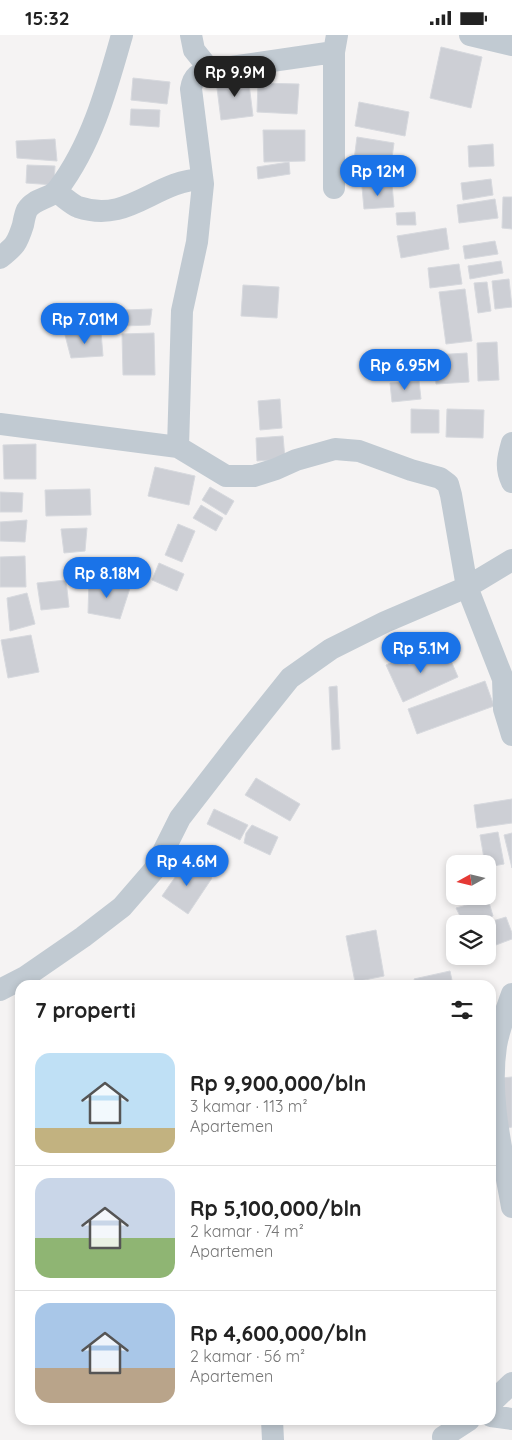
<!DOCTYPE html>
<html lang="id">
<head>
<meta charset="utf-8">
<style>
  body { margin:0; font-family:Quicksand,sans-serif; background:#f2f2f2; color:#222; height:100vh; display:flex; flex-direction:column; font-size:19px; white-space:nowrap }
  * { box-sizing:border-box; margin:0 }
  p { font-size:16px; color:#767676 }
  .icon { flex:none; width:28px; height:28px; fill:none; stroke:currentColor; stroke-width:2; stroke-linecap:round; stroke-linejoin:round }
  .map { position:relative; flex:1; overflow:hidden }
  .panel { position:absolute; left:15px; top:945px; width:481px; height:445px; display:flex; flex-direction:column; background:#fff; border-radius:15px; box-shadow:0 2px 8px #0003 }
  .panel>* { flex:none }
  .needle { width:32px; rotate:262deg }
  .buttons { position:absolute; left:446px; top:820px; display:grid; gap:10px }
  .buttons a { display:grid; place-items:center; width:50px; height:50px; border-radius:10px; background:#fff; box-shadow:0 2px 8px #0003; font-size:25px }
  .price { position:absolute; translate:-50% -42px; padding:0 11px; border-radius:18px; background:#1a73e8; color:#fff; font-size:16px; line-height:32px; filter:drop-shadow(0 1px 2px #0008) }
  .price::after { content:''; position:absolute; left:50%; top:30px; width:15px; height:11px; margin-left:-8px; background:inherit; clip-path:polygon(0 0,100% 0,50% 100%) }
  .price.active { background:#222; color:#fff }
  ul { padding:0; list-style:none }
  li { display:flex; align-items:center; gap:15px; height:125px; padding:0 20px }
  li+li { border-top:1px solid #e0e0e0 }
  li span { display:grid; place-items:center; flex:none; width:140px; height:100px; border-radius:15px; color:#555 }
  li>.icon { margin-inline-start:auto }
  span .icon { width:60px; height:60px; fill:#fffc; stroke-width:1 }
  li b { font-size:21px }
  h2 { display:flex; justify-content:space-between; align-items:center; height:60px; padding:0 20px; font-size:21px }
  .status { display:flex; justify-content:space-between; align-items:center; height:35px; padding:0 25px; background:#fff; direction:ltr }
  .status svg { height:14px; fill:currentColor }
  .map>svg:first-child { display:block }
  .building { fill:#cdcfd5; stroke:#d7d9de }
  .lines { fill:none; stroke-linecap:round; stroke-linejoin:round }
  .minor { stroke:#c1cad2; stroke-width:22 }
</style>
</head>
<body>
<div class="status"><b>15:32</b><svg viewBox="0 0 49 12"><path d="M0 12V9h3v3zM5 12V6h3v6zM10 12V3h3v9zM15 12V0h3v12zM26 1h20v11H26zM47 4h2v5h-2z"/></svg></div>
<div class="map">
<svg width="512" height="1405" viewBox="0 0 512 1405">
  <rect width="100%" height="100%" fill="#f5f3f3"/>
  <path class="building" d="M441,12L482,22L471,73L430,63Z
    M248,41L253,81L221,85L216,45Z
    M133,43L170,47L167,69L131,65Z
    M258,48L299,49L297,79L257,77Z
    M359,67L409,77L405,101L355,91Z
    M131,74L160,75L159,92L130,90Z
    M263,95H305V126L264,127Z
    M357,102L394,108L391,130L354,125Z
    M55,104L57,126L17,123L16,106Z
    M493,109L494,131L469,132L468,111Z
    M289,127L290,139L258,144L257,132Z
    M27,130L55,131L54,150L26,148Z
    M491,144L493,160L463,165L461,148Z
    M392,149L394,172L364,174L362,152Z
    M503,162H512V194L502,193Z
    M495,164L498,183L459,188L457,170Z
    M415,177L416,190H397L396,178Z
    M446,193L449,214L401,223L397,201Z
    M495,206L498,219L465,224L463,211Z
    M501,226L503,238L470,244L468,231Z
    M459,229L462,249L430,253L428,233Z
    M509,244L512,272L495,274L492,246Z
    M487,247L491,276L478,278L474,248Z
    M243,250L279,252L277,283L241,281Z
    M465,254L472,306L446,309L439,257Z
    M152,274L150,290L124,291L125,275Z
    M101,297L103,321L71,323L65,300Z
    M154,298L155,340H123L122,299Z
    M497,307L499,345L478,346L477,308Z
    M467,318L469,347L436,349L434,320Z
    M418,320L419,341L386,343L385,323Z
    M419,346L421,364L392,367L390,348Z
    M280,364L282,393L260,395L258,366Z
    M411,374L439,375V398H411Z
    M447,374L484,375L483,403L446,402Z
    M283,401L285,424L257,426L256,403Z
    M36,409V444H4L3,410Z
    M155,432L195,441L189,470L148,461Z
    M210,452L234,466L226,480L202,465Z
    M90,454L91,480L46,481L45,455Z
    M0,457L23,458L22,477H0Z
    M201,470L223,483L216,496L193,483Z
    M27,485L25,507L0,506V487Z
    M178,489L195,496L182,527L165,520Z
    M87,493L85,516L64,518L61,494Z
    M25,521L26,552H0V522Z
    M159,528L184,539L177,556L152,545Z
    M66,545L69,572L41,575L37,548Z
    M89,545L130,553L120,584L88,578Z
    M27,558L35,589L10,596L7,563Z
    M31,600L39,637L8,643L1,605Z
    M446,614L458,642L403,667L386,630L405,621L409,630Z
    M485,646L494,671L417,699L408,674Z
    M337,651L340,714L332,715L329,652Z
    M256,743L300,769L290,786L245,760Z
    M512,764V788L477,793L474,770Z
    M214,774L248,790L240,805L207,789Z
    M252,790L278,802L270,820L244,808L246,798Z
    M498,797L504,829L488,832V829H485L480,800Z
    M512,798V833L504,800Z
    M187,825L212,843L188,879L162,861Z
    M458,861H477L478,862L458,867Z
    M488,864L493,881L464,889L456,873Z
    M506,882L512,898V904L488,913V889H483Z
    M376,895L384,941L355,947L346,901Z
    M450,936L453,950H416L414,944Z
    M512,1042V1092L508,1093L501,1043Z"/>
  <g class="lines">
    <path class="minor" d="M191,0L194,15L210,35
      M470,0L512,10
      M334,153V17L337,0
      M56,157C63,161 71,169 78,172C129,189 154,146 202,144
      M0,223C15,211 17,209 23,190C24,185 25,179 27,175C34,163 51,164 58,154C92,109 107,53 122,0
      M0,389L178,412L226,441H254L276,434L296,425L335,414L359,416L411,435L440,443L448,449L451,460L467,552L503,644L504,674L512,700
      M512,408C508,422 505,433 512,447
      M178,412L182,276L197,207L203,149L191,54C193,41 198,39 210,35L334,17
      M0,955L25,942L83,902L122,872L154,835L180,783L238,708L290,643L331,614L385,587L467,552L512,525
      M512,959C506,976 499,993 496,1011C488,1064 503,1119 512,1172
      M491,1368L512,1348
      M491,1381L512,1384
      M272,1385L273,1405
      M443,1402L469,1385"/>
  </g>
</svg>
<div class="buttons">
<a><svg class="needle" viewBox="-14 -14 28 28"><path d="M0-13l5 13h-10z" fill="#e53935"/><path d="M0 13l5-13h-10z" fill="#767676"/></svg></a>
<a><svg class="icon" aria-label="layers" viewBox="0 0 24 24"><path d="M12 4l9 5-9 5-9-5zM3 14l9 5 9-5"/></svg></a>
</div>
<b class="price active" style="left:235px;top:63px">Rp 9.9M</b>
<b class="price" style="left:378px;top:162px">Rp 12M</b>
<b class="price" style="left:85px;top:310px">Rp 7.01M</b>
<b class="price" style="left:405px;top:356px">Rp 6.95M</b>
<b class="price" style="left:107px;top:564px">Rp 8.18M</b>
<b class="price" style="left:421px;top:639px">Rp 5.1M</b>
<b class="price" style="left:187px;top:852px">Rp 4.6M</b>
<section class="panel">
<h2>7 properti<svg class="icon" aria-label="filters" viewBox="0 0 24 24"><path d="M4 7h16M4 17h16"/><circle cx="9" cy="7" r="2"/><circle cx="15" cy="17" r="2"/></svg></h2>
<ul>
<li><span style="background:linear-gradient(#bfe0f5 75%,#c2b280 0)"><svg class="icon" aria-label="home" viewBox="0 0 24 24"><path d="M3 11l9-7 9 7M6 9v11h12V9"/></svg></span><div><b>Rp 9,900,000/bln</b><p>3 kamar · 113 m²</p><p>Apartemen</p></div></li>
<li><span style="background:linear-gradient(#c9d6e8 60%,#8fb573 0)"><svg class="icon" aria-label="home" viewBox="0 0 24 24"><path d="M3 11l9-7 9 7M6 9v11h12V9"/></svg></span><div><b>Rp 5,100,000/bln</b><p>2 kamar · 74 m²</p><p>Apartemen</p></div></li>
<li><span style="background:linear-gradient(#a9c7e8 65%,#b9a48a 0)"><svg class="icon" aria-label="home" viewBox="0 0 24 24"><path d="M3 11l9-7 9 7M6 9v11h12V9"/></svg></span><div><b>Rp 4,600,000/bln</b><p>2 kamar · 56 m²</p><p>Apartemen</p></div></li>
</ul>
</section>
</div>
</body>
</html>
